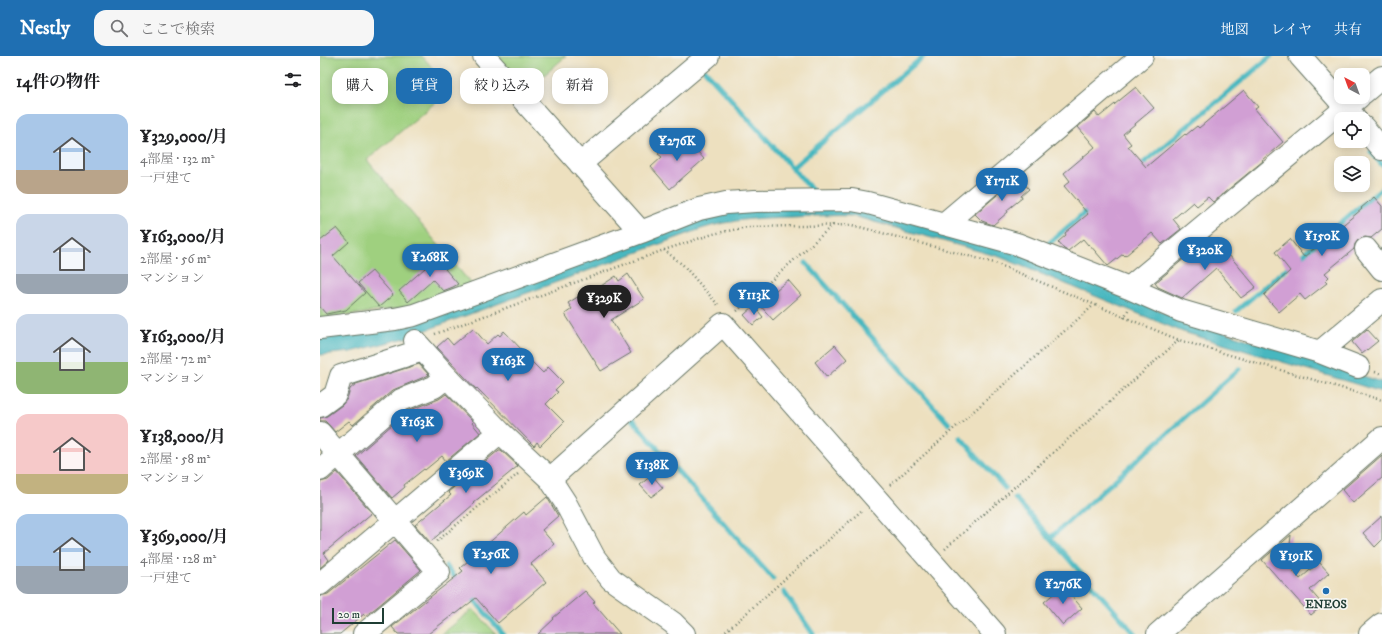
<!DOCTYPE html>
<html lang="ja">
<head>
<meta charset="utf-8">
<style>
  body { margin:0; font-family:"IM FELL DW Pica","Noto Serif JP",serif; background:#f6f6f6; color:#202124; height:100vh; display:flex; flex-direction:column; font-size:15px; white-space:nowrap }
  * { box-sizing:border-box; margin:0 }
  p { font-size:13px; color:#757577 }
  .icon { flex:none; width:22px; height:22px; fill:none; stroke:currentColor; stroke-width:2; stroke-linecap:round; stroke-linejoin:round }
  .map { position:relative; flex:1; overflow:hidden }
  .side { display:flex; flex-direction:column; background:#fff; width:320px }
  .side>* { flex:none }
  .top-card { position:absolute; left:12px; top:12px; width:380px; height:36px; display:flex; gap:8px }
  .needle { width:26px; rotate:319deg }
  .fabs { position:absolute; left:1014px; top:12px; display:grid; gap:8px }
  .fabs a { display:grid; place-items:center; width:36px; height:36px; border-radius:8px; background:#fff; box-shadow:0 2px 10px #0003; font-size:20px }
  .scale { position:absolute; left:12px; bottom:10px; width:52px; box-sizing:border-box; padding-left:4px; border:2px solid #1f3d34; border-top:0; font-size:11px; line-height:14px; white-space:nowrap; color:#1f3d34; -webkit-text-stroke:3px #f6f6f2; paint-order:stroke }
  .price { position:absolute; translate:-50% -34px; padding:0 9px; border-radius:14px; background:#1f6fb2; color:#fff; font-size:13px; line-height:26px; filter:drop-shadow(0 1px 2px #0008) }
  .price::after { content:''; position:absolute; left:50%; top:24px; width:12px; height:9px; margin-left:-6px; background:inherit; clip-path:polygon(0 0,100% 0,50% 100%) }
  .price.on { background:#222; color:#fff }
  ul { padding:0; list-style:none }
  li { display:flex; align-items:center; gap:12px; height:100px; padding:0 16px }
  li span { display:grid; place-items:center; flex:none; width:112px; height:80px; border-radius:12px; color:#555 }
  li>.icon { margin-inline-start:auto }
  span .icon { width:48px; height:48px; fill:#fffc; stroke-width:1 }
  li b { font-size:17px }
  h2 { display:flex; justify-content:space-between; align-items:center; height:48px; padding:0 16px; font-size:17px }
  .pill { padding:0 14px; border-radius:12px; background:#fff; box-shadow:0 2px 10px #0003; font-size:14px; line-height:36px }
  .pill.on { background:#1f6fb2; color:#fff }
  header { display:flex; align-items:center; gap:24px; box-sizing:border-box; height:56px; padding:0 20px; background:#1f6fb2; color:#fff }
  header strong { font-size:19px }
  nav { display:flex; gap:22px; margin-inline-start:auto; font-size:14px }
  .search { width:280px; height:36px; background:#f6f6f6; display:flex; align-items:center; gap:10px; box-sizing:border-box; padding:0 14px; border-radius:12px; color:#757577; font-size:15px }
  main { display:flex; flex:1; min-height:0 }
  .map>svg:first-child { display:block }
  .green { fill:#9fd07f; stroke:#5f865a }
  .water { fill:#47b7bf; stroke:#337a7a }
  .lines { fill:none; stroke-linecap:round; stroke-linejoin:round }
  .stream { stroke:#47b7bf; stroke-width:5 }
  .building { fill:#d19fd4 }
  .minor-casing { stroke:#677665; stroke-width:24 }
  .major-casing { stroke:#677665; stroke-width:24 }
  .path { stroke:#677665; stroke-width:2.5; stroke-dasharray:1 3; stroke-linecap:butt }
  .minor { stroke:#fff; stroke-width:22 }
  .major { stroke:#fff; stroke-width:22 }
  .poi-dot { fill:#1f6fb2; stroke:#f6f6f2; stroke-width:1.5 }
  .labels { text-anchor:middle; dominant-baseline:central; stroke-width:3.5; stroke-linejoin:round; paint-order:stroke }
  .poi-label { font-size:12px; font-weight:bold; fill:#1f3d34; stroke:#f6f6f2 }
</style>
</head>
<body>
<header>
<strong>Nestly</strong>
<div class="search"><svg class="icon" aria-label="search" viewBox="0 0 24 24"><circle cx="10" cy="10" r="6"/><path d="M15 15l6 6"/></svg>ここで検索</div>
<nav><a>地図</a><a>レイヤ</a><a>共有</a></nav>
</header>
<main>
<section class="side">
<h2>14件の物件<svg class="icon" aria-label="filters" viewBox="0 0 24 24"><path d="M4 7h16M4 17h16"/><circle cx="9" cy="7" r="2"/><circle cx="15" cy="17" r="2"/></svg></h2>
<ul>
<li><span style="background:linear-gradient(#a9c7e8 70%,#b9a48a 0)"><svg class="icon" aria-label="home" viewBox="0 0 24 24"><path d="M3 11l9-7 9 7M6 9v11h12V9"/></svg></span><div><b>¥329,000/月</b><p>4部屋 · 132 m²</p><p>一戸建て</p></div></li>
<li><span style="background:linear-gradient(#c9d6e8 75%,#9aa5b1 0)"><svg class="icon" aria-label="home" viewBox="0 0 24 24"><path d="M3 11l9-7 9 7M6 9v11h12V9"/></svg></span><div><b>¥163,000/月</b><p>2部屋 · 56 m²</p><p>マンション</p></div></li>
<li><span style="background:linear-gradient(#c9d6e8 60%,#8fb573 0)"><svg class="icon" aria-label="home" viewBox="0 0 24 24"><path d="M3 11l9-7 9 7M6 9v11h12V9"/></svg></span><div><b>¥163,000/月</b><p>2部屋 · 72 m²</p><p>マンション</p></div></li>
<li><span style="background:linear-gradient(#f6c9c9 75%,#c2b280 0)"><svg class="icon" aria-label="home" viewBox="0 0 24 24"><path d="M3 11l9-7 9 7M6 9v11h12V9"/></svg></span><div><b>¥138,000/月</b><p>2部屋 · 58 m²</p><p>マンション</p></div></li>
<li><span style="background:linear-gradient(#a9c7e8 65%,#9aa5b1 0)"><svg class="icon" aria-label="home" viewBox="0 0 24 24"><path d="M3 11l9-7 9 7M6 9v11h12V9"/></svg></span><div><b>¥369,000/月</b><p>4部屋 · 128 m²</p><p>一戸建て</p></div></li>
</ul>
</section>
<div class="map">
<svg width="1062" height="578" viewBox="0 0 1062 578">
  <rect width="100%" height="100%" fill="#f6f6f2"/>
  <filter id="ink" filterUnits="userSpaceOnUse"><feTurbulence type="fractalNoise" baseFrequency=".025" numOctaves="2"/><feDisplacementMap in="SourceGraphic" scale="8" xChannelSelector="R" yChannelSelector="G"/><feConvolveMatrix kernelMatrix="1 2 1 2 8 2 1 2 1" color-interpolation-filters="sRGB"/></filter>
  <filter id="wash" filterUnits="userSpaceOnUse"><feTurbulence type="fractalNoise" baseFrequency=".012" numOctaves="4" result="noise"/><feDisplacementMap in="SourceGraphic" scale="16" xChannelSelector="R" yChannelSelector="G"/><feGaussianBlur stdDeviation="0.9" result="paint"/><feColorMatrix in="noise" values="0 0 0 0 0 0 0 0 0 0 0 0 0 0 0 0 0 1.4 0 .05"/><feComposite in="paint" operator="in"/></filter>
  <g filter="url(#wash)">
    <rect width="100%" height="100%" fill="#ede0bf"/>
    <path class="green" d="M0,0H102L131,33L47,104L153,230L98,250L0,263Z
      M173,0H246L204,37Z
      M153,553L176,578H122Z"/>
    <path class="water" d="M534,150L691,193L856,261L1062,326V336L863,276L680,201L533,160C513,159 493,160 472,161C439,162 413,163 381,173L85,282L31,296L0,299V281L384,160L411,154Z"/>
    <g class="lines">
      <path class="stream" d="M383,12L492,134
        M1051,96L1062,109
        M819,111L951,0
        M472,112L604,0
        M727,189L770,152
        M978,203L1062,132
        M486,207L629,368
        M916,255L972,208
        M309,360L453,523
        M640,381L685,432
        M695,442L815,578
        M730,482L919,313
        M126,510L139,526
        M464,536L493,578
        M150,539L183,578"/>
    </g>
    <g id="blocks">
      <path class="building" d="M816,31L834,52L803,78L811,88L808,90L826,111L865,78L866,79L877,70L879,72L924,34L938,51L935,53L963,86L942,104L943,105L893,146L888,141L877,150L873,146L853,163L861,173L842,188L832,177L805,200L803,198L788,210L769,188L768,189L763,183L748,195L744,193L738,186L746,179L745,177L768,158L744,130L750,125L744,117L775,91L758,71L775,56L779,61Z
        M365,81L384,103L350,133L331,111L342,101L338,98L353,85L356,89Z
        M698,121L709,133L701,140L702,142L687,154L688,156L673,169L662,165L655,158Z
        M1054,141L1062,150V173L1051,182L1045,181L1038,184L1035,188L1034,193L1005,217L1009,221L1005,225L1007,227L985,244L980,238L959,256L944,239L970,215L955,196L970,183L984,201L1042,153L1041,152Z
        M17,172L29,186L13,200L45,237L26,254L6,258L0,251V185Z
        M890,181L907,201L909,199L936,231L921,242L896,212L862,242L838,231L835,227Z
        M122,197L131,208L125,213L138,228L133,231L123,235L113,224L88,246L79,235Z
        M52,215L73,239L59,251L38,227Z
        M308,218L324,243L291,264L311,297L281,315L245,258L252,253L248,247L264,237L266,240L296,220L299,225Z
        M468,224L481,239L453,264L439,248Z
        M434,250L443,261L433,269L424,259Z
        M153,272L167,288L178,278L180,280L184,275L201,293L200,294L223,317L228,311L243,326L235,334L238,336L226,348L244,366L220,390L217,386L214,390L157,332L156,333L117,291L127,282L133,289Z
        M1047,273L1058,285L1042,298L1032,286Z
        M515,289L527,303L507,321L495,306Z
        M99,308L109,319L73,334L33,369L29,365L15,376L9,369L5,365H0V362L7,360L22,349L27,343L30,333L36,328Z
        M126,338L153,366L152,367L160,377L126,405L122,400L105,414L104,413L84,429L85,431L72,442L36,400L88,355L119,343Z
        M179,394H181L198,410L153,447L154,448L110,486L95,469L131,439L128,436Z
        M1062,399V422L1033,447L1022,434Z
        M17,416L52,457L4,497L9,504L0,512V426L8,424Z
        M332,419L343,432L331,441L320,429Z
        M227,441L238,460L222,474L234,488L211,508L226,526L178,567L156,542L136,558L135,557L108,578H78L72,571L143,515L140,512L204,456L206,459Z
        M1062,460V484L1055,491L1043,477Z
        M971,479L968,509L980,523L999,506L1009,517L990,534L1003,549L991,559L942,504Z
        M75,484L101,514L57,551L45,560L44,558L20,578H0V540L8,538Z
        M743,530L762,552L743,569L724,546Z
        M265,535L275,546L273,547L300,578H218L234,563L233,562Z"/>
    </g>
  </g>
  <g filter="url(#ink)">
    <use href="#blocks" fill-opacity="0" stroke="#677665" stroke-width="1"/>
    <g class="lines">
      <g class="minor-casing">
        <path id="minor" d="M164,0L321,176
          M980,0L1035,62
          M1043,37L1062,21
          M1043,71L1062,93
          M260,108L388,0
          M624,168L822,0
          M1046,193L1062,213
          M809,232L1039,41
          M0,272L75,263L94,259L321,176L379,153L406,147L435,145L532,144L548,147L697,188L809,232L861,255L1000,296L1062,244
          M95,285L127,321L180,376L230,423L245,446L274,501L291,523L353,567L364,578
          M1000,296L1038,311
          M0,350L15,339L21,320L103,294
          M0,377L119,516L44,578
          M0,414L81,344L114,331L127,321
          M230,423L403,268L675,578
          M0,528L180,376
          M838,578L1062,382"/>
      </g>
      <g class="major-casing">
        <path id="major" d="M1050,578L1062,568"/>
      </g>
      <path class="path" d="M344,194L363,209L399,250
        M417,255L513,169
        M804,262L809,252
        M115,278L344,194L393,178L427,171L532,169L675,207L859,284L1062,344
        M1055,316L1062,318
        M570,429L774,249
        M117,485L198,418
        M625,493L859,284
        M403,578L541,455"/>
      <use href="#minor" class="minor"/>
      <use href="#major" class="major"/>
    </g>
  </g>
  <circle class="poi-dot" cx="1006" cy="535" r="4"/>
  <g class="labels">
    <g class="poi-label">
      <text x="1006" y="548">ENEOS</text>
    </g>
  </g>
</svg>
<div class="fabs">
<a><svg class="needle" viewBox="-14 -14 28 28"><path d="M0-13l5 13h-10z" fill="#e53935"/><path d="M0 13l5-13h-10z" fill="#757577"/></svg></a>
<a><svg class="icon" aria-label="locate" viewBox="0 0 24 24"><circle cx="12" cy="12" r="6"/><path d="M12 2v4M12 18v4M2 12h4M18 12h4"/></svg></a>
<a><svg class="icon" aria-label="layers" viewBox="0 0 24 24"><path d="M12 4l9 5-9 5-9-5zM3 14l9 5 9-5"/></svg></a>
</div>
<div class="scale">20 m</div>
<b class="price" style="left:357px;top:106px">¥276K</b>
<b class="price" style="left:682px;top:146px">¥171K</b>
<b class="price" style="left:1002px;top:201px">¥150K</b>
<b class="price" style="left:885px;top:215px">¥320K</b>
<b class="price" style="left:110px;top:222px">¥268K</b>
<b class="price" style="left:434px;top:260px">¥113K</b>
<b class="price on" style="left:284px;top:263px">¥329K</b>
<b class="price" style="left:188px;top:326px">¥163K</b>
<b class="price" style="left:97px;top:387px">¥163K</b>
<b class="price" style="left:332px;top:430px">¥138K</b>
<b class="price" style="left:146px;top:438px">¥369K</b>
<b class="price" style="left:171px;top:519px">¥256K</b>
<b class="price" style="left:976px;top:521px">¥191K</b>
<b class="price" style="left:743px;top:549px">¥276K</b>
<div class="top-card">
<a class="pill">購入</a>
<a class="pill on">賃貸</a>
<a class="pill">絞り込み</a>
<a class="pill">新着</a>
</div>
</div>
</main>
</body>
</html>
